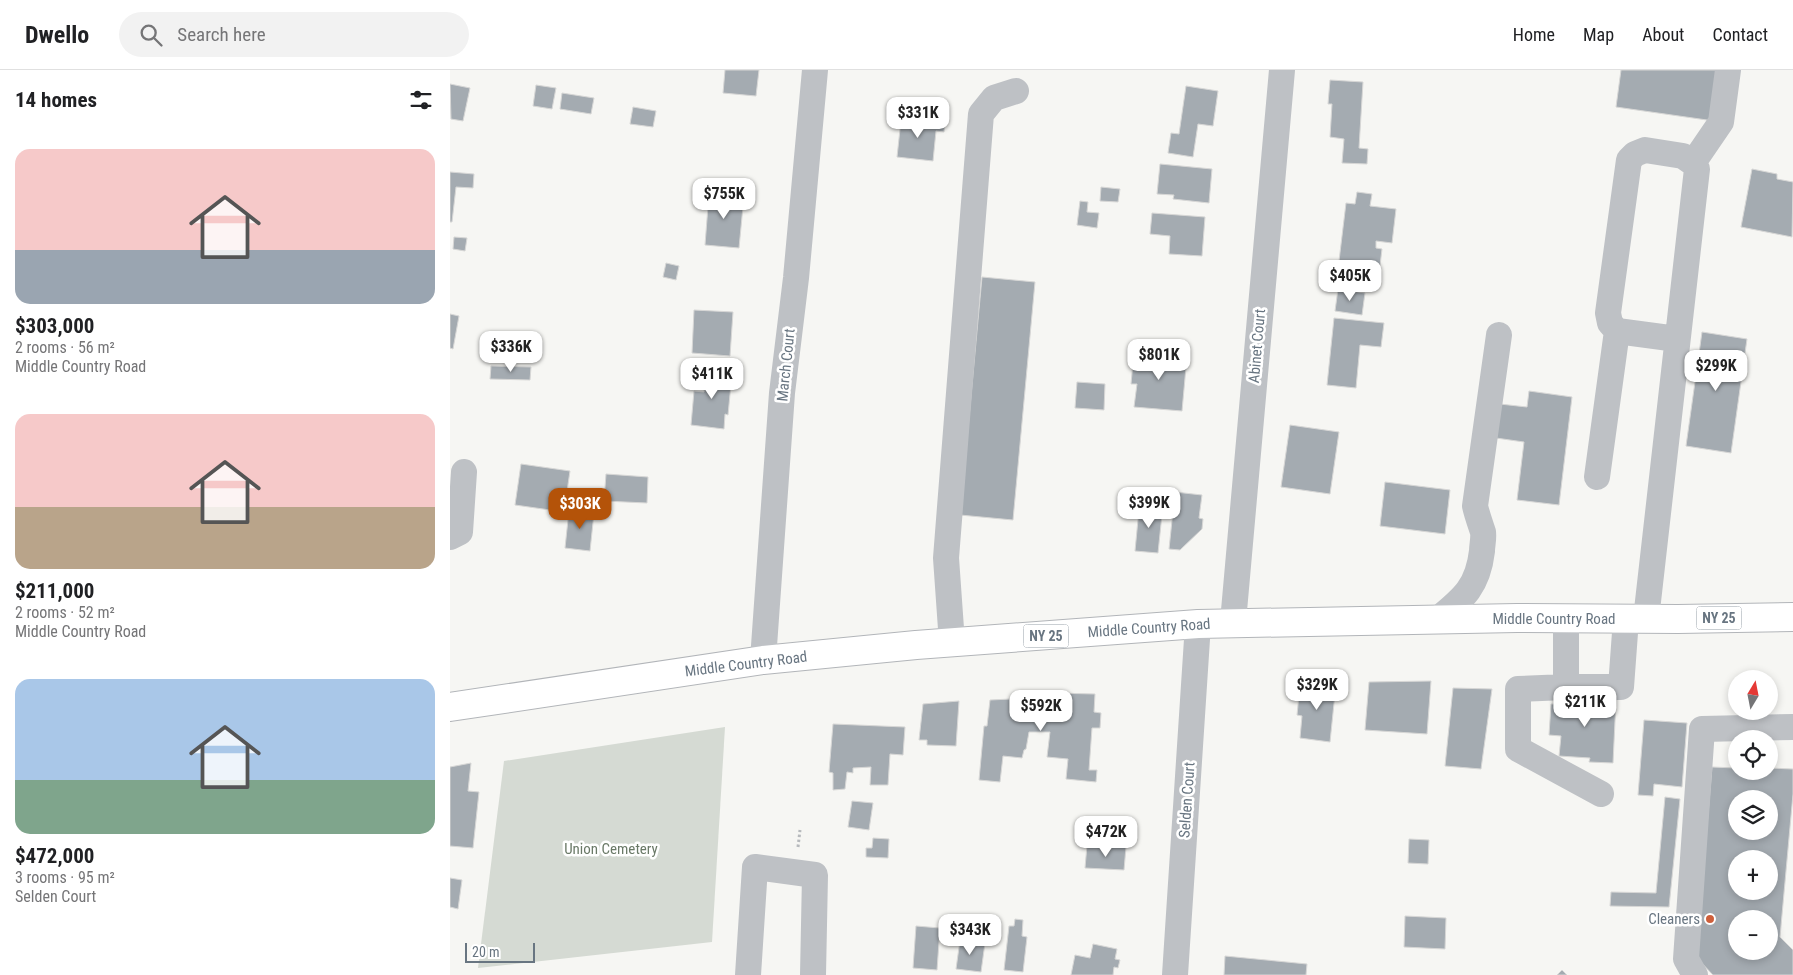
<!DOCTYPE html>
<html lang="en">
<head>
<meta charset="utf-8">
<style>
  body { margin:0; font-family:"Roboto Condensed",sans-serif; background:#f2f2f2; color:#202124; height:100vh; display:flex; flex-direction:column; font-size:19px; white-space:nowrap }
  * { box-sizing:border-box; margin:0 }
  p { font-size:16px; color:#757577 }
  .icon { flex:none; width:28px; height:28px; fill:none; stroke:currentColor; stroke-width:2; stroke-linecap:round; stroke-linejoin:round }
  .map { position:relative; flex:1; overflow:hidden }
  .side { display:flex; flex-direction:column; background:#fff; width:450px }
  .side>* { flex:none }
  .needle { width:32px; rotate:10deg }
  .controls { position:absolute; left:1278px; top:600px; display:grid; gap:10px }
  .controls a { display:grid; place-items:center; width:50px; height:50px; border-radius:50%; background:#fff; box-shadow:0 2px 8px #0003; font-size:25px }
  .scale { position:absolute; left:15px; bottom:12px; width:70px; box-sizing:border-box; padding-left:5px; border:2px solid #687581; border-top:0; font-size:14px; line-height:18px; white-space:nowrap; color:#687581; -webkit-text-stroke:4px #fff; paint-order:stroke }
  .price { position:absolute; translate:-50% -42px; padding:0 11px; border-radius:10px; background:#fff; color:#222; font-size:16px; line-height:32px; filter:drop-shadow(0 1px 2px #0008) }
  .price::after { content:''; position:absolute; left:50%; top:30px; width:15px; height:11px; margin-left:-8px; background:inherit; clip-path:polygon(0 0,100% 0,50% 100%) }
  .price.current { background:#b45309; color:#fff }
  ul { padding:0; list-style:none }
  li { display:grid; align-content:center; gap:10px; height:265px; padding:0 15px }
  li span { display:grid; place-items:center; height:155px; border-radius:15px; color:#555 }
  li>.icon { margin-inline-start:auto }
  span .icon { width:90px; height:90px; fill:#fffc; stroke-width:1 }
  li b { font-size:21px }
  h2 { display:flex; justify-content:space-between; align-items:center; height:60px; padding:0 15px; font-size:21px }
  header { display:flex; align-items:center; gap:30px; box-sizing:border-box; height:70px; padding:0 25px; background:#fff; border-bottom:1px solid #e0e0e0 }
  header strong { font-size:24px }
  nav { display:flex; gap:28px; margin-inline-start:auto; font-size:18px }
  .search { width:350px; height:45px; background:#f2f2f2; display:flex; align-items:center; gap:12px; box-sizing:border-box; padding:0 18px; border-radius:28px; color:#757577; font-size:19px }
  main { display:flex; flex:1; min-height:0 }
  .map>svg:first-child { display:block }
  .green { fill:#d5dad3 }
  .building { fill:#a4abb1; stroke:#d7d7d6; fill-rule:evenodd }
  .lines { fill:none; stroke-linecap:round; stroke-linejoin:round }
  .major-casing { stroke:#b2b5b9; stroke-width:30 }
  .path { stroke:#b6b9bc; stroke-width:3; stroke-dasharray:2.5 2.5; stroke-linecap:butt }
  .minor { stroke:#bec1c5; stroke-width:26 }
  .major { stroke:#fff; stroke-width:28 }
  .poi-dot { fill:#ce5f3b; stroke:#fff; stroke-width:2 }
  .labels { text-anchor:middle; dominant-baseline:central; stroke-width:5; stroke-linejoin:round; paint-order:stroke }
  .shield { fill:#fff; stroke:#959ea7; stroke-width:1 }
  .shield-label { font-size:14px; font-weight:bold; fill:#687581 }
  .street-label { font-size:15px; fill:#687581; stroke:#fff }
  .park-label { font-size:15px; fill:#6a7967; stroke:#fff }
  .poi-label { font-size:15px; fill:#687581; stroke:#fff; text-anchor:end }
</style>
</head>
<body>
<header>
<strong>Dwello</strong>
<div class="search"><svg class="icon" aria-label="search" viewBox="0 0 24 24"><circle cx="10" cy="10" r="6"/><path d="M15 15l6 6"/></svg>Search here</div>
<nav><a>Home</a><a>Map</a><a>About</a><a>Contact</a></nav>
</header>
<main>
<section class="side">
<h2>14 homes<svg class="icon" aria-label="filters" viewBox="0 0 24 24"><path d="M4 7h16M4 17h16"/><circle cx="9" cy="7" r="2"/><circle cx="15" cy="17" r="2"/></svg></h2>
<ul>
<li><span style="background:linear-gradient(#f6c9c9 65%,#9aa5b1 0)"><svg class="icon" aria-label="home" viewBox="0 0 24 24"><path d="M3 11l9-7 9 7M6 9v11h12V9"/></svg></span><div><b>$303,000</b><p>2 rooms · 56 m²</p><p>Middle Country Road</p></div></li>
<li><span style="background:linear-gradient(#f6c9c9 60%,#b9a48a 0)"><svg class="icon" aria-label="home" viewBox="0 0 24 24"><path d="M3 11l9-7 9 7M6 9v11h12V9"/></svg></span><div><b>$211,000</b><p>2 rooms · 52 m²</p><p>Middle Country Road</p></div></li>
<li><span style="background:linear-gradient(#a9c7e8 65%,#7fa58c 0)"><svg class="icon" aria-label="home" viewBox="0 0 24 24"><path d="M3 11l9-7 9 7M6 9v11h12V9"/></svg></span><div><b>$472,000</b><p>3 rooms · 95 m²</p><p>Selden Court</p></div></li>
</ul>
</section>
<div class="map">
<svg width="1343" height="905" viewBox="0 0 1343 905">
  <rect width="100%" height="100%" fill="#f6f6f3"/>
  <path class="green" d="M275,657L262,872L28,898L54,691Z"/>
  <path class="building" d="M275,0H309L306,26L273,23Z
    M1171,0H1271L1264,51L1166,37Z
    M880,10L913,12L909,78L918,79L917,94L892,93L894,69L880,67L882,34H878Z
    M0,14L20,18L13,51L1,49Z
    M86,15L106,18L102,39L83,36Z
    M736,16L768,21L763,56L748,54L743,87L718,83L721,63L729,64Z
    M112,23L144,28L141,44L110,39Z
    M183,37L206,41L203,57L180,54Z
    M451,50L482,53V50L495,52L494,62L486,61L483,91L447,87Z
    M710,94L762,99L759,133L723,129L724,125L707,124Z
    M1302,99L1327,104V109L1343,112L1342,167L1291,157Z
    M0,102L24,104L23,118L6,117L2,152H0Z
    M651,117L670,119L668,132L650,131Z
    M907,122L922,124L920,136L946,139L942,173L926,171V178L932,179L930,196L889,191L896,133L905,134Z
    M259,123L294,126L289,178L255,175Z
    M630,131L638,132L637,142L649,143L647,158L627,155Z
    M702,143L755,147L752,186L719,184L720,166L700,164Z
    M4,167L17,168L15,181L3,179Z
    M216,193L229,196L226,210L213,207Z
    M532,207L585,212L563,450L510,445Z
    M888,219L915,223L912,245L885,241Z
    M244,240L283,242L280,286L242,283Z
    M0,244L9,246L3,279L0,278Z
    M884,248L934,253L931,277L910,275L906,318L877,315Z
    M1252,262L1297,269L1281,383L1236,376Z
    M684,282L737,286L732,341L684,337L687,314H681Z
    M41,296L81,297L80,310L40,309Z
    M246,301L282,304L278,345L275,344L274,359L241,355L244,321L254,322L255,316L245,315Z
    M627,312L655,314L654,340L625,338Z
    M1079,321L1122,327L1109,435L1067,430L1074,372L1046,368L1050,334L1077,337Z
    M840,355L889,362L880,424L831,417Z
    M71,394L120,401L114,442L65,435Z
    M156,404L198,407L197,433L154,431Z
    M935,412L1000,420L995,464L930,456Z
    M725,422L752,425L749,448L753,449L752,459L730,480L719,479Z
    M700,434L713,435L708,483L685,481L689,439L700,440Z
    M119,440L144,443L140,481L115,478Z
    M857,611L886,614L880,672L850,668L852,646L847,645L849,625H855Z
    M981,611L977,664L915,660L919,612Z
    M1003,618L1042,619L1031,699L995,696Z
    M603,623L645,624L644,642L651,643L650,658H642L639,700H647L646,712L616,709L618,689L597,687L600,662H579L576,679L574,680L572,688L553,686L550,712L529,710L534,656H537L540,630L602,627Z
    M1106,627L1166,630L1163,693L1139,692L1140,688L1109,686L1111,666L1099,665L1101,634H1106Z
    M509,631L506,676L477,675V670H469L473,634Z
    M1194,650L1237,653L1232,717L1204,714L1203,726L1188,725Z
    M383,654L455,657L453,685L440,684L438,715H420L421,697L403,698V703L397,702L395,719L383,720V703L379,702Z
    M21,693L18,721L29,722L23,778L0,776V697Z
    M1262,697L1286,698V701H1319V698L1343,699V724L1330,867L1343,880V905H1263L1246,887ZM1286,729H1319V761H1286ZM1286,789H1319V821H1286ZM1286,849H1319V881H1286Z
    M1215,727L1230,729L1219,837L1160,836L1161,822L1206,823Z
    M402,731L423,733L419,760L398,757Z
    M423,768L439,769L438,788L416,787V778H422Z
    M959,769L979,770L978,794L958,793Z
    M637,775L676,777L674,800L635,798Z
    M0,808L12,810L8,839L0,837Z
    M955,846L996,848L995,879L954,877Z
    M565,849L573,850L572,866L577,867L573,902L554,900L559,856H564Z
    M466,856L490,858L487,900L463,898Z
    M510,870L535,873L531,902L506,899Z
    M643,874L667,879L665,889L670,890L668,898L664,897L663,905H621L625,885L640,888Z
    M775,886L857,894L856,905H774Z
    M1112,900L1117,905H1107Z"/>
  <g class="lines">
    <g class="major-casing">
      <path id="major" d="M0,637L313,590L466,575L748,554L1067,548L1228,549L1343,547"/>
    </g>
    <path class="path" d="M348,777L350,760"/>
    <path class="minor" d="M1243,93L1271,52L1278,0
      M1147,407L1167,261
      M0,467L10,462L14,402
      M988,549C1014,528 1028,516 1032,481C1032,475 1034,468 1033,462C1030,453 1027,445 1025,436L1049,265
      M1116,549V617H1171L1176,549
      M1196,549L1247,99L1243,93L1233,86L1195,80L1185,84L1179,90L1158,243L1160,253L1167,261L1227,269
      M783,552L832,0
      M502,573L496,488L531,44L544,28L566,21
      M313,590L332,323L346,208L365,0
      M1116,617L1068,619V679L1151,724
      M298,905L305,797L365,805L363,905
      M725,905L748,554
      M1245,905L1236,889L1252,659L1343,657"/>
    <use href="#major" class="major"/>
  </g>
  <circle class="poi-dot" cx="1260" cy="849" r="5"/>
  <g class="labels">
    <g class="shield">
      <rect x="1246.5" y="536.5" width="45" height="23" rx="4"/>
      <rect x="573.5" y="554.5" width="45" height="23" rx="4"/>
    </g>
    <g class="shield-label">
      <text x="1269" y="548">NY 25</text>
      <text x="596" y="566">NY 25</text>
    </g>
    <g class="street-label">
      <text transform="translate(807 276) rotate(-85)">Abinet Court</text>
      <text transform="translate(336 295) rotate(-84)">March Court</text>
      <text x="1104" y="549">Middle Country Road</text>
      <text transform="translate(699 558) rotate(-4)">Middle Country Road</text>
      <text transform="translate(296 594) rotate(-7)">Middle Country Road</text>
      <text transform="translate(737 730) rotate(-86)">Selden Court</text>
    </g>
    <g class="park-label">
      <text x="161" y="779">Union Cemetery</text>
    </g>
    <g class="poi-label">
      <text x="1250" y="849">Cleaners</text>
    </g>
  </g>
</svg>
<div class="controls">
<a><svg class="needle" viewBox="-14 -14 28 28"><path d="M0-13l5 13h-10z" fill="#e53935"/><path d="M0 13l5-13h-10z" fill="#757577"/></svg></a>
<a><svg class="icon" aria-label="locate" viewBox="0 0 24 24"><circle cx="12" cy="12" r="6"/><path d="M12 2v4M12 18v4M2 12h4M18 12h4"/></svg></a>
<a><svg class="icon" aria-label="layers" viewBox="0 0 24 24"><path d="M12 4l9 5-9 5-9-5zM3 14l9 5 9-5"/></svg></a>
<a>+</a>
<a>−</a>
</div>
<div class="scale">20 m</div>
<b class="price" style="left:468px;top:69px">$331K</b>
<b class="price" style="left:274px;top:150px">$755K</b>
<b class="price" style="left:900px;top:232px">$405K</b>
<b class="price" style="left:61px;top:303px">$336K</b>
<b class="price" style="left:709px;top:311px">$801K</b>
<b class="price" style="left:1266px;top:322px">$299K</b>
<b class="price" style="left:262px;top:330px">$411K</b>
<b class="price" style="left:699px;top:459px">$399K</b>
<b class="price current" style="left:130px;top:460px">$303K</b>
<b class="price" style="left:867px;top:641px">$329K</b>
<b class="price" style="left:1135px;top:658px">$211K</b>
<b class="price" style="left:591px;top:662px">$592K</b>
<b class="price" style="left:656px;top:788px">$472K</b>
<b class="price" style="left:520px;top:886px">$343K</b>
</div>
</main>
</body>
</html>
